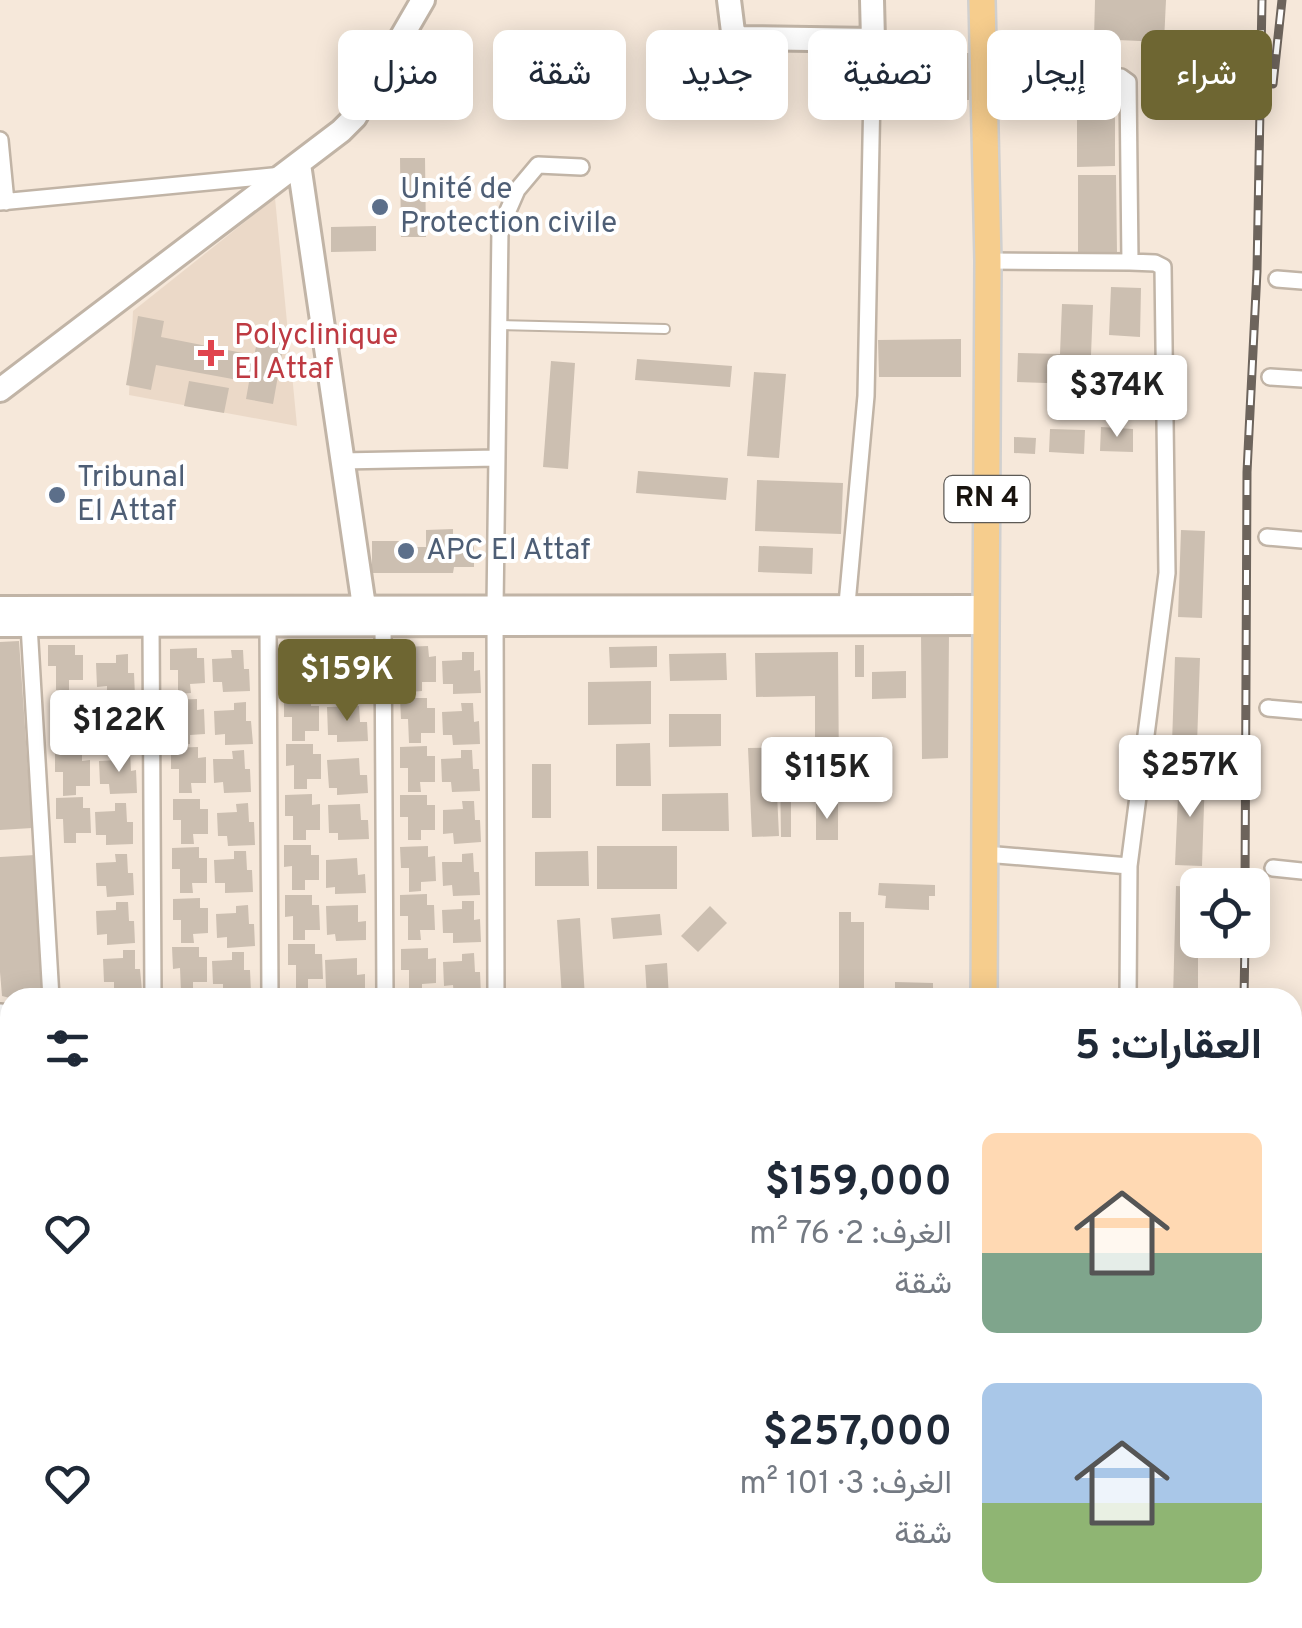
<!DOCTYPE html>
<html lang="ar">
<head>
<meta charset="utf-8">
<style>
  body { margin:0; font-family:Overpass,Vazirmatn,sans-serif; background:#f6f6f7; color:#1f2937; direction:rtl; height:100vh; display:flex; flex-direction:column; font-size:38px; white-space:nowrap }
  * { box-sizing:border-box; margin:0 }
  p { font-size:32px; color:#747a83 }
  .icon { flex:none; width:55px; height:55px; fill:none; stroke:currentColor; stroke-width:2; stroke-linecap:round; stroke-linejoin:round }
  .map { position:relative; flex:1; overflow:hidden; direction:ltr }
  .panel { position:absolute; left:0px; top:988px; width:1302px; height:642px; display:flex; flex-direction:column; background:#fff; border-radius:30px 30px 0 0; box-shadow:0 5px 25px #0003; direction:rtl }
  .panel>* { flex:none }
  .top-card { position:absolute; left:30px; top:30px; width:1242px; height:90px; direction:rtl; display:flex; gap:20px }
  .fabs { position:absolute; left:1180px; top:868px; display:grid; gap:20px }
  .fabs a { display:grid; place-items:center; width:90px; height:90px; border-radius:15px; background:#fff; box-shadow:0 5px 25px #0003; font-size:50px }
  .price { position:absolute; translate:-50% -85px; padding:0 22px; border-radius:10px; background:#fff; color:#222; font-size:32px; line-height:65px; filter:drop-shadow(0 2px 5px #0008) }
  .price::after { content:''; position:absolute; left:50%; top:60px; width:30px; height:22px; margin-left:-15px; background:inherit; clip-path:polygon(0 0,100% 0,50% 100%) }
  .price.active { background:#6e6632; color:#fff }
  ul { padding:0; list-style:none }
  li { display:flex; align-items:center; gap:30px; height:250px; padding:0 40px }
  li span { display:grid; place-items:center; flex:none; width:280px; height:200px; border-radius:15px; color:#555 }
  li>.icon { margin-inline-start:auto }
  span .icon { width:120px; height:120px; fill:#fffc; stroke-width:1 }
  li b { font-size:42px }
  h2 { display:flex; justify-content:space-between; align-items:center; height:120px; padding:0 40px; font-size:42px }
  .chip { padding:0 35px; border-radius:15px; background:#fff; box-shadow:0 5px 25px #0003; font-size:35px; line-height:90px }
  .chip.active { background:#6e6632; color:#fff }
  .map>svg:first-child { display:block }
  .medical { fill:#ebd9c8 }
  .building { fill:#ccbfb1 }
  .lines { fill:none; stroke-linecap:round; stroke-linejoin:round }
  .lane-casing { stroke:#c1b4a6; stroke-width:12 }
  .street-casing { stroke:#c1b4a6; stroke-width:20 }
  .secondary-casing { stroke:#c1b4a6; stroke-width:28 }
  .primary-casing { stroke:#d1d0cf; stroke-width:30 }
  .lane { stroke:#fff; stroke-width:8 }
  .street { stroke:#fff; stroke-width:15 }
  .secondary { stroke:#fff; stroke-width:22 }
  .primary { stroke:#f6cd8d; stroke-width:25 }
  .rail-casing { stroke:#6d645c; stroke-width:9 }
  .rail { stroke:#fff; stroke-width:5; stroke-dasharray:15; stroke-linecap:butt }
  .secondary-bridge-casing { stroke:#c1b4a6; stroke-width:28; stroke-linecap:butt }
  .secondary-bridge { stroke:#fff; stroke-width:22 }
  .service-dot { fill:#5c6f8a; stroke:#fff; stroke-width:4 }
  .health-dot { fill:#e0444e; stroke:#fff; stroke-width:4 }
  .labels { text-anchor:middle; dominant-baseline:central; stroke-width:8; stroke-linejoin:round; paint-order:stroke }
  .shield { fill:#fff; stroke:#5d5a56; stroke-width:2.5 }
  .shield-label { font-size:28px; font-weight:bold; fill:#18130e }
  .service-label { font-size:30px; fill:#4e5e75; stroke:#fff; text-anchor:start }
  .health-label { font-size:30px; fill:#be3a42; stroke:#fff; text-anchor:start }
</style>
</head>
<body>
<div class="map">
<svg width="1302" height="1628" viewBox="0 0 1302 1628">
  <rect width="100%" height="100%" fill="#f6e8da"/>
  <path class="medical" d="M275,198L297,426L129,395L133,311Z"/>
  <path class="building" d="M1095,0H1166L1164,42L1094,39Z
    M887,52L969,53V100L886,99Z
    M1077,88H1115V166L1077,167Z
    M400,158H425L426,237H401Z
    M1078,175H1116L1117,253H1078Z
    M376,226V251L331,252V227Z
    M1111,287L1141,288L1140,337L1109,335Z
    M1062,304L1093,305L1091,355L1133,357L1132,386L1017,382L1018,353L1060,354Z
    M138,316L164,321L161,337L253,355L252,366L258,337L284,342L273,404L246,399L249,382L156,365L151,390L126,385Z
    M961,339V377H879L878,340Z
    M637,359L732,366L730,387L635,380Z
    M551,361L575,363L568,469L543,467Z
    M754,372L786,374L779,458L747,456Z
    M189,381L229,388L224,413L184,406Z
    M1101,427L1133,429V452L1100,451Z
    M1050,429L1085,430L1084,454L1049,452Z
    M1014,437L1036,438L1035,454L1014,453Z
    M638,471L728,478L726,500L636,493Z
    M757,480L843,483L841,534L755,531Z
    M453,529V539H474V567H454L453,573H372V541H401V547H426V530Z
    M1181,530L1205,531L1202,618L1178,617Z
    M759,546L813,548L812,574L758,572Z
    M921,633H949L948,758L922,759Z
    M19,641L32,828L0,830V642Z
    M285,643H312V653H319L320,678H305V688H293V664H285Z
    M48,645H75V655H83V680H69V690H56V666H48Z
    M855,645H864V677H855Z
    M428,646L429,657L436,656V682H422V691L410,692L409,668H402L401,647Z
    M657,646V667L610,668L609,647Z
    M197,648V658H204L205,683L190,684L191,693L178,694V670H170V649Z
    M231,650H243L244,669H249L250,691L223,692L222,682H213L212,659L232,658Z
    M462,652H474V671L480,670L481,693L453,694V684H443L442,661L462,660Z
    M838,652L839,772H791V837H781L780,772H776L779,836L752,837L748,748L815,747V696L756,697L755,653Z
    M726,653L727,680L670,681L669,654Z
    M128,654V673H134L135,696L107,697V686L97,687L96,663H116V655Z
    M356,657L357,673H364L365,692L334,693V686H325L324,658Z
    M1175,657L1200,658L1197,744L1172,743Z
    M906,671V698L872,699V672Z
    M651,681V724L588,725V682Z
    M284,696H311V706H319V731H305V741H292V717H284Z
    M400,698H427V708H435V733H421V743H409L408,719H401Z
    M50,699H77V709H85V734H70L71,744H58V720H50Z
    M197,699V710L204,709L205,734L190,735V744L178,745L177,721H170V700Z
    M246,702V721H251L253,744L225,745V734L215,735L214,711L234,710V703Z
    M115,703H127L128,722H133L134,744L106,746V735H96L95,712L115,711Z
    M461,703H473L474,722L479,721L480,744L453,745L452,735H443L442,712L462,711Z
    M359,706L360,722H367L368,741L337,742V735H328L327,707Z
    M669,714H721V746L669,747Z
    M650,743L651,786H616V744Z
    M286,744H313V754H321V779H307V789H294V765L286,766Z
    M427,746V756H435V782H420L421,792H408V768H400V747Z
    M198,747V758L206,757V783H191L192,793H179V769H171V748Z
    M82,750V761L90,760V786H76V795L63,796V772H55V751Z
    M244,750L245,769H250L251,792L224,793L223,782L214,783L213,759H233L232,751Z
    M461,750H472L473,769H479L480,791L452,792L451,782H442L441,759L461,758Z
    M118,752H130L131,771L136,770L137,793L110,794L109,784H100L99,761L119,760Z
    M359,758L360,775H367L368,793L337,795V788H329L327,760Z
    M532,764H551V818H532Z
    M1179,774L1205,775L1202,866L1175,865Z
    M728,793L729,831H662V794Z
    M312,794V805L320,804V830H306V840H293V816H285V795Z
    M400,795H427V805H435V830H421V840H408V817H400Z
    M83,797V808H90L91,833H76V843H64L63,819H56V798Z
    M173,799H200V809H208V834H193L194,844H181V820H173Z
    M462,801H474L475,820H480L481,842L454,844L453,833L443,834V810L463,809Z
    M115,803H126L127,822H133V844L106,845V835H96L95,812L115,811Z
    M248,803L249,822H254L255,845L228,846L227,836H218L217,813L237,812L236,804Z
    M360,804L361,820H368L369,839L338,840V833H329L328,805Z
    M816,804H838V840H816Z
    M284,845H311V855H319V880H305V890H292V866L284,867Z
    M428,846V857L435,856L436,881L421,882V891L409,892V868H401L400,847Z
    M597,846H677V889H597Z
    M199,847V858H207V883H192L193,893H180V869H172V848Z
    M234,851H246L247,870H252L253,892L225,893V883H215L214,860L234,859Z
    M588,851L589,886H535V852Z
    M473,853L474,872H479L480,895L453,896L452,885L443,886L442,862H462V854Z
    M115,854H127L128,873H133L134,895L107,897L106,886H97L96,863L116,862Z
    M35,855L43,998H10L2,996L0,972V857Z
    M357,858L358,875L365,874L366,893L335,894V887L326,888V860Z
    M879,883L935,885V896H929V910L885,908L886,896L878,895Z
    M1176,886L1198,887V998H1173Z
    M427,894V905H434L435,930H420L421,940H408V916H400V895Z
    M285,895H312V905H319L320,930H305V940H293V916L285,917Z
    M200,898V908H208V933L193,934L194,943H181V920H173V899Z
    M462,901H474V920L480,919L481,942L453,943V933H443L442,910L462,909Z
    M116,902H128L129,921H134L135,943L107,945V934L97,935L96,911L116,910Z
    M248,905L249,924H254L255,946L227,948V937L217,938L216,914L236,913V906Z
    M358,905V922L366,921V940L336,941L335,934L327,935L326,906Z
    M710,906L727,923L698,952L681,936Z
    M839,912H851V922H864V998H839Z
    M660,914L662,935L613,939L611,918Z
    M580,918L585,998H562L557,920Z
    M288,944H315V954H322L323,979H308V989H296V965H288Z
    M172,947H199V957H207V982H193V992H181L180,968L173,969Z
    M428,948V959L436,958V983L422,984V993L409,994V970H401V949Z
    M123,950H135V969H140L142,991L114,992V982H104L103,959L123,958Z
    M232,952H244V970H250L251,993L223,994V984H213L212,961L232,960Z
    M474,953L475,972H480L481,995L454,996L453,985L444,986L443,962L462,961V954Z
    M357,958V975L365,974V993L335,995V988H326L325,960Z
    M667,963L669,998H647L645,965Z
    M895,982L933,983V998H895Z"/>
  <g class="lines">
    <g class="lane-casing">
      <path id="lane" d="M499,325L665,329
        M1083,1628L1092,1620"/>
    </g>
    <g class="street-casing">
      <path id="street" d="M985,75L1121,77L1128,82L1130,262L1155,263L1163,267L1167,573L1129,866L1128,998
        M0,140L6,202
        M0,202L282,175
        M988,261L1130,262
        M1277,279L1302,281
        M1270,377L1302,379
        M341,461L497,458
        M1267,537L1302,540
        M846,615L866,396L873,40
        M151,624L153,998
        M268,624L270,998
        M383,624L385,998
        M29,625L51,998
        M1268,708L1302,711
        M985,854L1129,866
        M1273,868L1302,871
        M496,998L495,607L500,229L517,190L538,165L581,167
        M0,1012L10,1013
        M645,1620V1628
        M330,1628L346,1620
        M782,1628L783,1620"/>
    </g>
    <g class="secondary-casing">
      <path id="secondary" d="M729,0L733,32L740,38L873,40L872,0
        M299,164L366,620
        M0,390L341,131L355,117L423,0
        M0,608L986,607
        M0,625L986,623"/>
    </g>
    <g class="primary-casing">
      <path id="primary" d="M982,0L988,261L984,998
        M0,1432L10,1574
        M13,1620L14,1628
        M988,1628V1620"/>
    </g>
    <use href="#lane" class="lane"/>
    <use href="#street" class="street"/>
    <use href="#secondary" class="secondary"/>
    <use href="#primary" class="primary"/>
    <g class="rail-casing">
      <path id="rail" d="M1273,84L1282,0
        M1245,885L1247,472L1257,271L1262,0
        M1244,998L1245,940
        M1242,1628V1620"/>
    </g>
    <use href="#rail" class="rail"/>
    <g class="secondary-bridge-casing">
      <path id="secondary-bridge" d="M1207,1628L1290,1623"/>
    </g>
    <use href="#secondary-bridge" class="secondary-bridge"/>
  </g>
  <g class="service-dot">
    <circle cx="380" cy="207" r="10"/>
    <circle cx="57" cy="495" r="10"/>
    <circle cx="406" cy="551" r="10"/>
  </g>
  <path class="health-dot" d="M206 338h10v10h10v10h-10v10h-10v-10h-10v-10h10z"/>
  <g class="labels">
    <rect class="shield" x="944.5" y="476" width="85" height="46" rx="8"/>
    <g class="shield-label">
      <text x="987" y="499">RN 4</text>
    </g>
    <g class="service-label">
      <text x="400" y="190">Unité de<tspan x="400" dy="34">Protection civile</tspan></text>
      <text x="77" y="478">Tribunal<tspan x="77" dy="34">El Attaf</tspan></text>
      <text x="426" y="551">APC El Attaf</text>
    </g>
    <g class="health-label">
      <text x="234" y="336">Polyclinique<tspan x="234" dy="34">El Attaf</tspan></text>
    </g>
  </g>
</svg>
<div class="fabs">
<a><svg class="icon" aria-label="locate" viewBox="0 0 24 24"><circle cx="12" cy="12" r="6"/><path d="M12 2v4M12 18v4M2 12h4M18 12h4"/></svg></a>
</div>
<b class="price" style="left:1117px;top:440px">$374K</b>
<b class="price active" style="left:347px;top:724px">$159K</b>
<b class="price" style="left:119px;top:775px">$122K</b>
<b class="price" style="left:1190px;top:820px">$257K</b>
<b class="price" style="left:827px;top:822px">$115K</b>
<div class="top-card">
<a class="chip active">شراء</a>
<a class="chip">إيجار</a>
<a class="chip">تصفية</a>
<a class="chip">جديد</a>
<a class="chip">شقة</a>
<a class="chip">منزل</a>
</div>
<section class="panel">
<h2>العقارات: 5<svg class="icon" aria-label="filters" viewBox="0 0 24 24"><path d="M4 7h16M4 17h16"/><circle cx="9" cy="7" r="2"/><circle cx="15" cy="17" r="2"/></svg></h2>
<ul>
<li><span style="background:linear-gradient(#ffd9b3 60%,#7fa58c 0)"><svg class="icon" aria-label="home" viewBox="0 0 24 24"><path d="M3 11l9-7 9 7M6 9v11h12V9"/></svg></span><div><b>$159,000</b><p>الغرف: 2 · 76 m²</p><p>شقة</p></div><svg class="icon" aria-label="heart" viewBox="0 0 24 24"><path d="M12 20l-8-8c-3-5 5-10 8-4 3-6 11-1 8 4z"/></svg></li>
<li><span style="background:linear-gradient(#a9c7e8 60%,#8fb573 0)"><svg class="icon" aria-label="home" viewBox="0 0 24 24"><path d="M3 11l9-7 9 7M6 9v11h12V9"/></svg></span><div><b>$257,000</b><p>الغرف: 3 · 101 m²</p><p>شقة</p></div><svg class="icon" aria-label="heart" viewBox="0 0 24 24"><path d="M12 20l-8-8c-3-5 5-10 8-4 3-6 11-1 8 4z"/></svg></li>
</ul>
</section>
</div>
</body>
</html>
